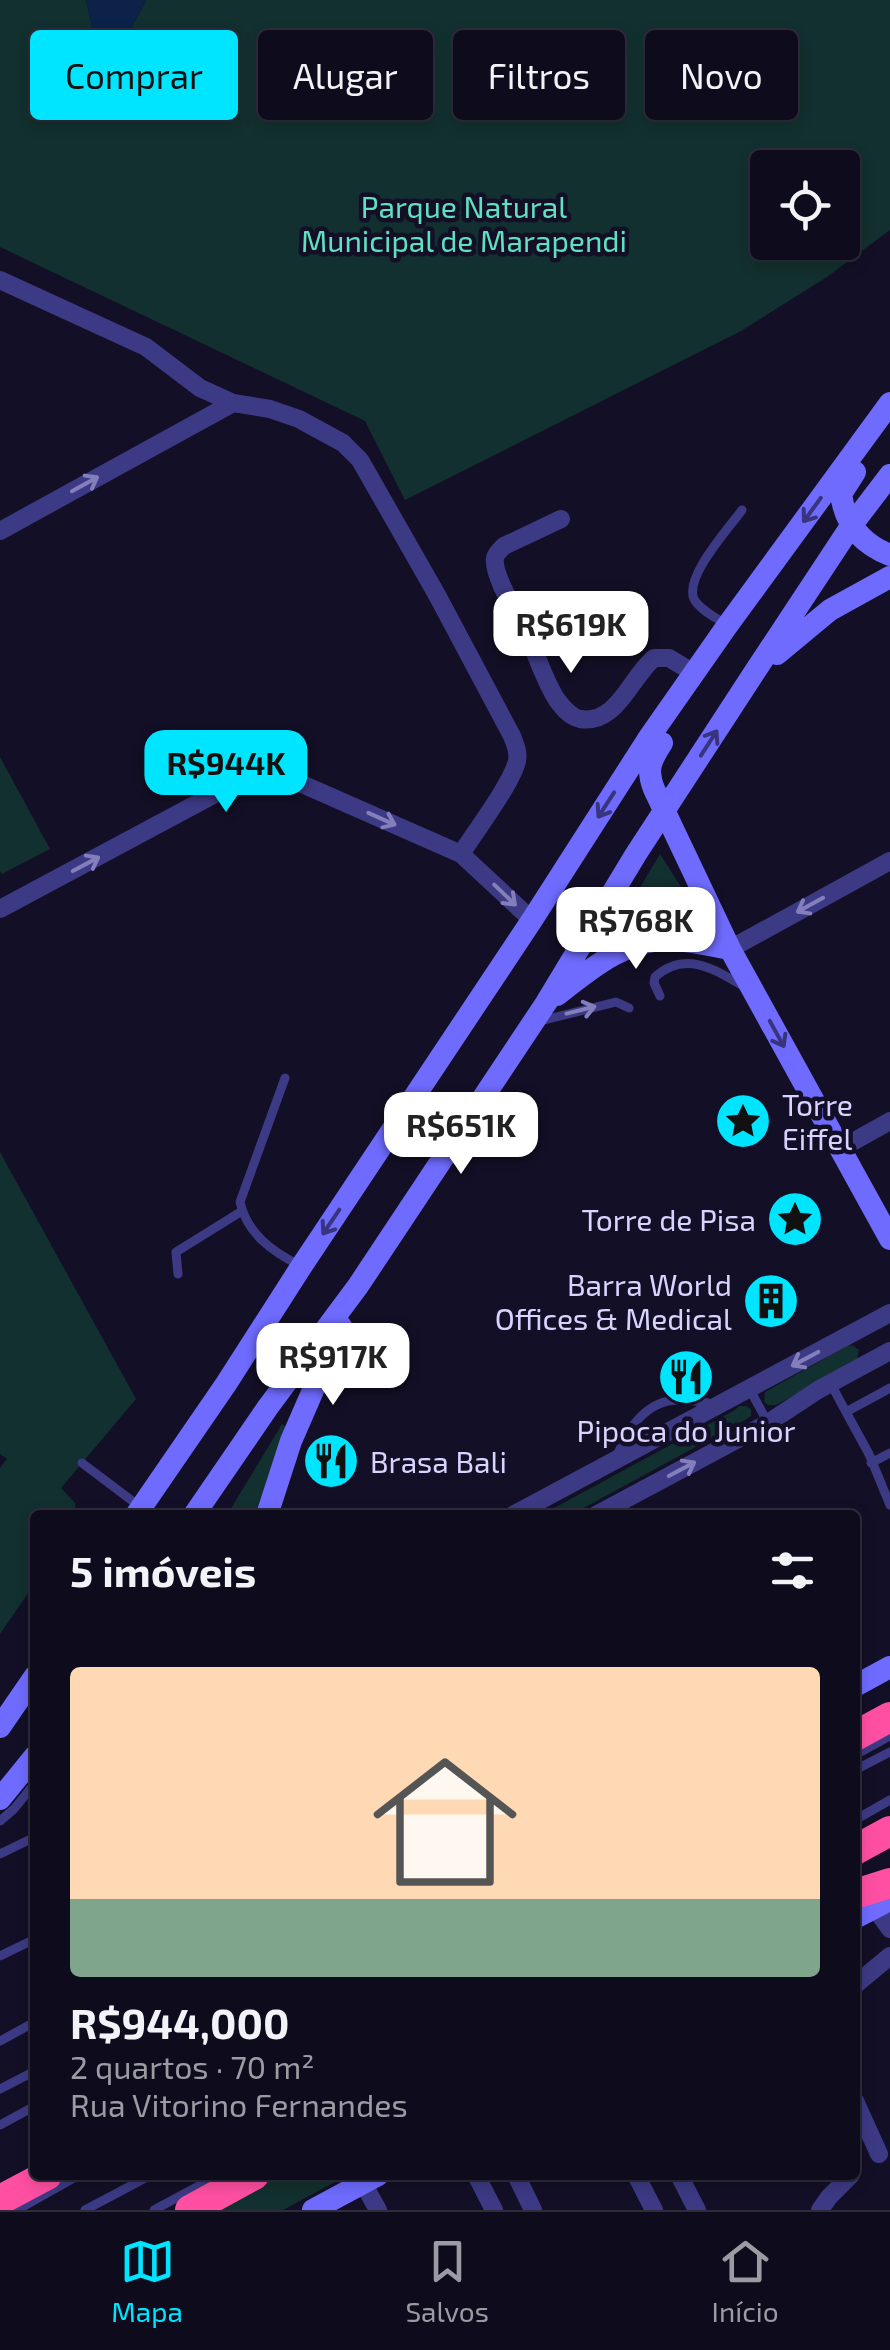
<!DOCTYPE html>
<html lang="pt">
<head>
<meta charset="utf-8">
<style>
  body { margin:0; font-family:"Exo 2",sans-serif; background:#1c1929; color:#f1f3f6; height:100vh; display:flex; flex-direction:column; font-size:38px; white-space:nowrap }
  * { box-sizing:border-box; margin:0 }
  p { font-size:32px; color:#9b9ba3 }
  .icon { flex:none; width:55px; height:55px; fill:none; stroke:currentColor; stroke-width:2; stroke-linecap:round; stroke-linejoin:round }
  .map { position:relative; flex:1; overflow:hidden }
  .details { position:absolute; left:30px; top:1510px; width:830px; height:670px; display:flex; flex-direction:column; background:#0e0b1c; border-radius:10px; box-shadow:0 5px 15px #0003,0 0 0 2px #2e2b3b }
  .details>* { flex:none }
  .hud { position:absolute; left:30px; top:30px; width:830px; height:90px; display:flex; gap:20px }
  .controls { position:absolute; left:750px; top:150px; display:grid; gap:20px }
  .controls a { display:grid; place-items:center; width:110px; height:110px; border-radius:10px; background:#0e0b1c; box-shadow:0 5px 15px #0003,0 0 0 2px #2e2b3b; font-size:50px }
  .price { position:absolute; translate:-50% -85px; padding:0 22px; border-radius:20px; background:#fff; color:#222; font-size:32px; line-height:65px; filter:drop-shadow(0 2px 5px #0008) }
  .price::after { content:''; position:absolute; left:50%; top:60px; width:30px; height:22px; margin-left:-15px; background:inherit; clip-path:polygon(0 0,100% 0,50% 100%) }
  .price.active { background:#00e5ff; color:#111 }
  ul { padding:0; list-style:none }
  li { display:grid; align-content:center; gap:20px; height:530px; padding:0 40px }
  li+li { border-top:2px solid #2e2b3b }
  li span { display:grid; place-items:center; height:310px; border-radius:10px; color:#555 }
  li>.icon { margin-inline-start:auto }
  span .icon { width:180px; height:180px; fill:#fffc; stroke-width:1 }
  li b { font-size:42px }
  h2 { display:flex; justify-content:space-between; align-items:center; height:120px; padding:0 40px; font-size:42px }
  .pill { padding:0 35px; border-radius:10px; background:#0e0b1c; box-shadow:0 5px 15px #0003,0 0 0 2px #2e2b3b; font-size:35px; line-height:90px }
  .pill.active { background:#00e5ff; color:#111 }
  .tabs { display:flex; justify-content:space-around; align-items:center; height:140px; border-top:2px solid #2e2b3b; background:#0e0b1c; font-size:28px; color:#9b9ba3 }
  .tabs a { display:grid; justify-items:center; gap:5px }
  .tabs .active { color:#00e5ff }
  .map>svg:first-child { display:block }
  .green { fill:#12302f; fill-rule:evenodd }
  .water { fill:#0c2248 }
  .lines { fill:none; stroke-linecap:round; stroke-linejoin:round }
  .lane { stroke:#3d3a85; stroke-width:9 }
  .street { stroke:#3d3a85; stroke-width:18 }
  .secondary { stroke:#6f6bff; stroke-width:22 }
  .highway { stroke:#ff4fa3; stroke-width:30 }
  .oneway { stroke:#837fbc }
  .oneway2 { stroke:#38347d }
  .labels { text-anchor:middle; dominant-baseline:central; stroke-width:9; stroke-linejoin:round; paint-order:stroke }
  .park-label { font-size:30px; fill:#5fe0c0; stroke:#130f26 }
  .poi-label { font-size:30px; fill:#d9d4ff; stroke:#130f26; text-anchor:start }
</style>
</head>
<body>
<div class="map">
<svg width="890" height="2210" viewBox="0 0 890 2210">
  <rect width="100%" height="100%" fill="#130f26"/>
  <path class="green" d="M0,0H86L97,49L110,87L120,90L121,48L146,0H890V230L827,277L741,331L405,500L365,421L0,247ZM768,168H842V242H768Z
    M0,757L50,849L2,874L0,871Z
    M660,854L697,912C664,909 647,912 617,926Z
    M0,1152L136,1399L61,1488L75,1503L76,1515H35V1583L0,1634V1468L7,1459L0,1454Z
    M852,1345L859,1350L857,1361L776,1405H768L764,1402L765,1392L847,1346Z
    M739,1406H746L751,1409V1416L747,1419L571,1515H541L735,1410Z
    M282,1424L286,1427L256,1515H227Z
    M279,2175H348L283,2210H215Z"/>
  <path class="water" d="M86,0H146L121,48V90L111,88L97,49Z"/>
  <g class="lines">
    <path class="lane" d="M725,624C715,617 699,609 694,599C684,577 729,528 742,510
      M660,996L654,983L655,977C685,950 714,969 743,986
      M540,1021L616,1002L629,1008
      M285,1078L240,1202C247,1233 271,1251 299,1265
      M178,1274L176,1252L242,1211
      M831,1384L846,1412L890,1388
      M749,1388L768,1423
      M846,1412L869,1454L890,1505
      M617,1456C627,1428 648,1399 680,1400C691,1400 703,1402 713,1404
      M82,1463L139,1506
      M871,1463L890,1453
      M855,1755L890,1736
      M855,1770L890,1752
      M855,1820L890,1800
      M0,1821L14,1809L35,1783
      M0,1854L35,1837
      M0,1956L35,1939
      M0,2041L35,2022
      M0,2089L35,2071
      M0,2125L35,2106
      M17,2210L79,2175
      M85,2210L151,2175
      M154,2210L219,2175"/>
    <path class="street" d="M0,280L146,347L200,388L233,403L270,409L299,419L343,443L360,460L437,595L512,736C515,744 519,752 517,761C512,783 475,832 461,854
      M561,519L504,546C500,550 496,553 495,558C492,576 520,619 528,636C538,658 544,680 557,700C563,708 570,717 580,719C617,725 630,678 654,658H669L694,673
      M0,531L233,403
      M0,909L226,788L246,781L268,779L288,778L302,784L461,854L532,920
      M730,949L890,861
      M840,1149L890,1121
      M513,1515L890,1313
      M596,1515L768,1423L818,1390L890,1351
      M875,1908L890,1929
      M855,1985L890,1956
      M855,2101L879,2154
      M476,2175L494,2210
      M516,2175L533,2210
      M636,2175L654,2210
      M679,2175L697,2210
      M363,2183L378,2210
      M820,2210L829,2197L851,2175"/>
    <path class="secondary" d="M855,472L841,494C845,524 862,544 890,555
      M777,654L830,610L890,577
      M662,743C651,760 646,769 654,789L730,949L890,1239
      M557,995C591,969 623,940 668,940C688,940 710,945 730,949
      M136,1515L226,1384L301,1267L532,920L650,736L727,626L890,403
      M194,1515L268,1407L358,1286L546,1003L636,854L752,676L851,526L890,475
      M267,1515L291,1441L341,1326
      M855,1686L890,1667
      M0,1727L35,1676
      M0,1799L35,1756
      M855,1918L890,1900
      M313,2210L378,2175"/>
    <path class="highway" d="M855,1736L890,1717
      M855,1850L890,1831
      M855,1894L890,1883
      M0,2200L47,2175
      M190,2210L254,2175"/>
  </g>
  <defs><path id="oneway-shaft" d="M-6 0H5M1.5-3L5.5 0L1.5 3" fill="none" stroke-width="1.6" stroke-linecap="round" stroke-linejoin="round" transform="scale(2.5)"/></defs>
  <g class="oneway">
    <use href="#oneway-shaft" transform="translate(85 484) rotate(-29)"/>
    <use href="#oneway-shaft" transform="translate(382 819) rotate(24)"/>
    <use href="#oneway-shaft" transform="translate(86 864) rotate(-28)"/>
    <use href="#oneway-shaft" transform="translate(505 895) rotate(44)"/>
    <use href="#oneway-shaft" transform="translate(810 905) rotate(151)"/>
    <use href="#oneway-shaft" transform="translate(581 1010) rotate(-14)"/>
    <use href="#oneway-shaft" transform="translate(805 1359) rotate(152)"/>
    <use href="#oneway-shaft" transform="translate(682 1469) rotate(-28)"/>
  </g>
  <g class="oneway2">
    <use href="#oneway-shaft" transform="translate(812 510) rotate(126)"/>
    <use href="#oneway-shaft" transform="translate(709 743) rotate(-57)"/>
    <use href="#oneway-shaft" transform="translate(606 805) rotate(123)"/>
    <use href="#oneway-shaft" transform="translate(777 1034) rotate(61)"/>
    <use href="#oneway-shaft" transform="translate(331 1222) rotate(124)"/>
  </g>
  <defs>
    <g id="sight-disc" transform="scale(2.875)"><circle r="9.5" fill="#00e5ff" stroke="#130f26"/><path d="M0-6L1.8-2.2L6-1.7L2.9 1.2L3.7 5.4L0 3.3L-3.7 5.4L-2.9 1.2L-6-1.7L-1.8-2.2Z" fill="#111"/></g>
    <g id="building-disc" transform="scale(2.875)"><circle r="9.5" fill="#00e5ff" stroke="#130f26"/><path d="M-4-6H4V6H1V3H-1V6H-4ZM-2.5-4.3h1.7v1.8h-1.7ZM.8-4.3h1.7v1.8H.8ZM-2.5-1h1.7V.8h-1.7ZM.8-1h1.7V.8H.8Z" fill="#111"/></g>
    <g id="restaurant-disc" transform="scale(2.875)"><circle r="9.5" fill="#00e5ff" stroke="#130f26"/><path d="M-5-6h1v4h1v-4h1v4h1v-4h1v5L-1.5 .5V6h-2V.5L-5-1ZM5-6V6H3V1.5H1.5Q1.5-4 5-6Z" fill="#111"/></g>
  </defs>
  <g fill-rule="evenodd">
    <use href="#sight-disc" x="743" y="1121"/>
    <use href="#sight-disc" x="795" y="1219"/>
    <use href="#building-disc" x="771" y="1301"/>
    <use href="#restaurant-disc" x="686" y="1377"/>
    <use href="#restaurant-disc" x="331" y="1461"/>
  </g>
  <g class="labels">
    <g class="park-label">
      <text x="464" y="206">Parque Natural<tspan x="464" dy="34">Municipal de Marapendi</tspan></text>
    </g>
    <g class="poi-label">
      <text x="782" y="1104">Torre<tspan x="782" dy="34">Eiffel</tspan></text>
      <text x="756" y="1219" text-anchor="end">Torre de Pisa</text>
      <text x="732" y="1284" text-anchor="end">Barra World<tspan x="732" dy="34">Offices &amp; Medical</tspan></text>
      <text x="686" y="1430" text-anchor="middle">Pipoca do Junior</text>
      <text x="370" y="1461">Brasa Bali</text>
    </g>
  </g>
</svg>
<div class="controls">
<a><svg class="icon" aria-label="locate" viewBox="0 0 24 24"><circle cx="12" cy="12" r="6"/><path d="M12 2v4M12 18v4M2 12h4M18 12h4"/></svg></a>
</div>
<b class="price" style="left:571px;top:676px">R$619K</b>
<b class="price active" style="left:226px;top:815px">R$944K</b>
<b class="price" style="left:636px;top:972px">R$768K</b>
<b class="price" style="left:461px;top:1177px">R$651K</b>
<b class="price" style="left:333px;top:1408px">R$917K</b>
<div class="hud">
<a class="pill active">Comprar</a>
<a class="pill">Alugar</a>
<a class="pill">Filtros</a>
<a class="pill">Novo</a>
</div>
<section class="details">
<h2>5 imóveis<svg class="icon" aria-label="filters" viewBox="0 0 24 24"><path d="M4 7h16M4 17h16"/><circle cx="9" cy="7" r="2"/><circle cx="15" cy="17" r="2"/></svg></h2>
<ul>
<li><span style="background:linear-gradient(#ffd9b3 75%,#7fa58c 0)"><svg class="icon" aria-label="home" viewBox="0 0 24 24"><path d="M3 11l9-7 9 7M6 9v11h12V9"/></svg></span><div><b>R$944,000</b><p>2 quartos · 70 m²</p><p>Rua Vitorino Fernandes</p></div></li>
</ul>
</section>
</div>
<nav class="tabs">
<a class="active"><svg class="icon" aria-label="map" viewBox="0 0 24 24"><path d="M3 6l6-2 6 2 6-2v14l-6 2-6-2-6 2zM9 4v14M15 6v14"/></svg>Mapa</a>
<a><svg class="icon" aria-label="saved" viewBox="0 0 24 24"><path d="M7 4h10v16l-5-4-5 4z"/></svg>Salvos</a>
<a><svg class="icon" aria-label="home" viewBox="0 0 24 24"><path d="M3 11l9-7 9 7M6 9v11h12V9"/></svg>Início</a>
</nav>
</body>
</html>
